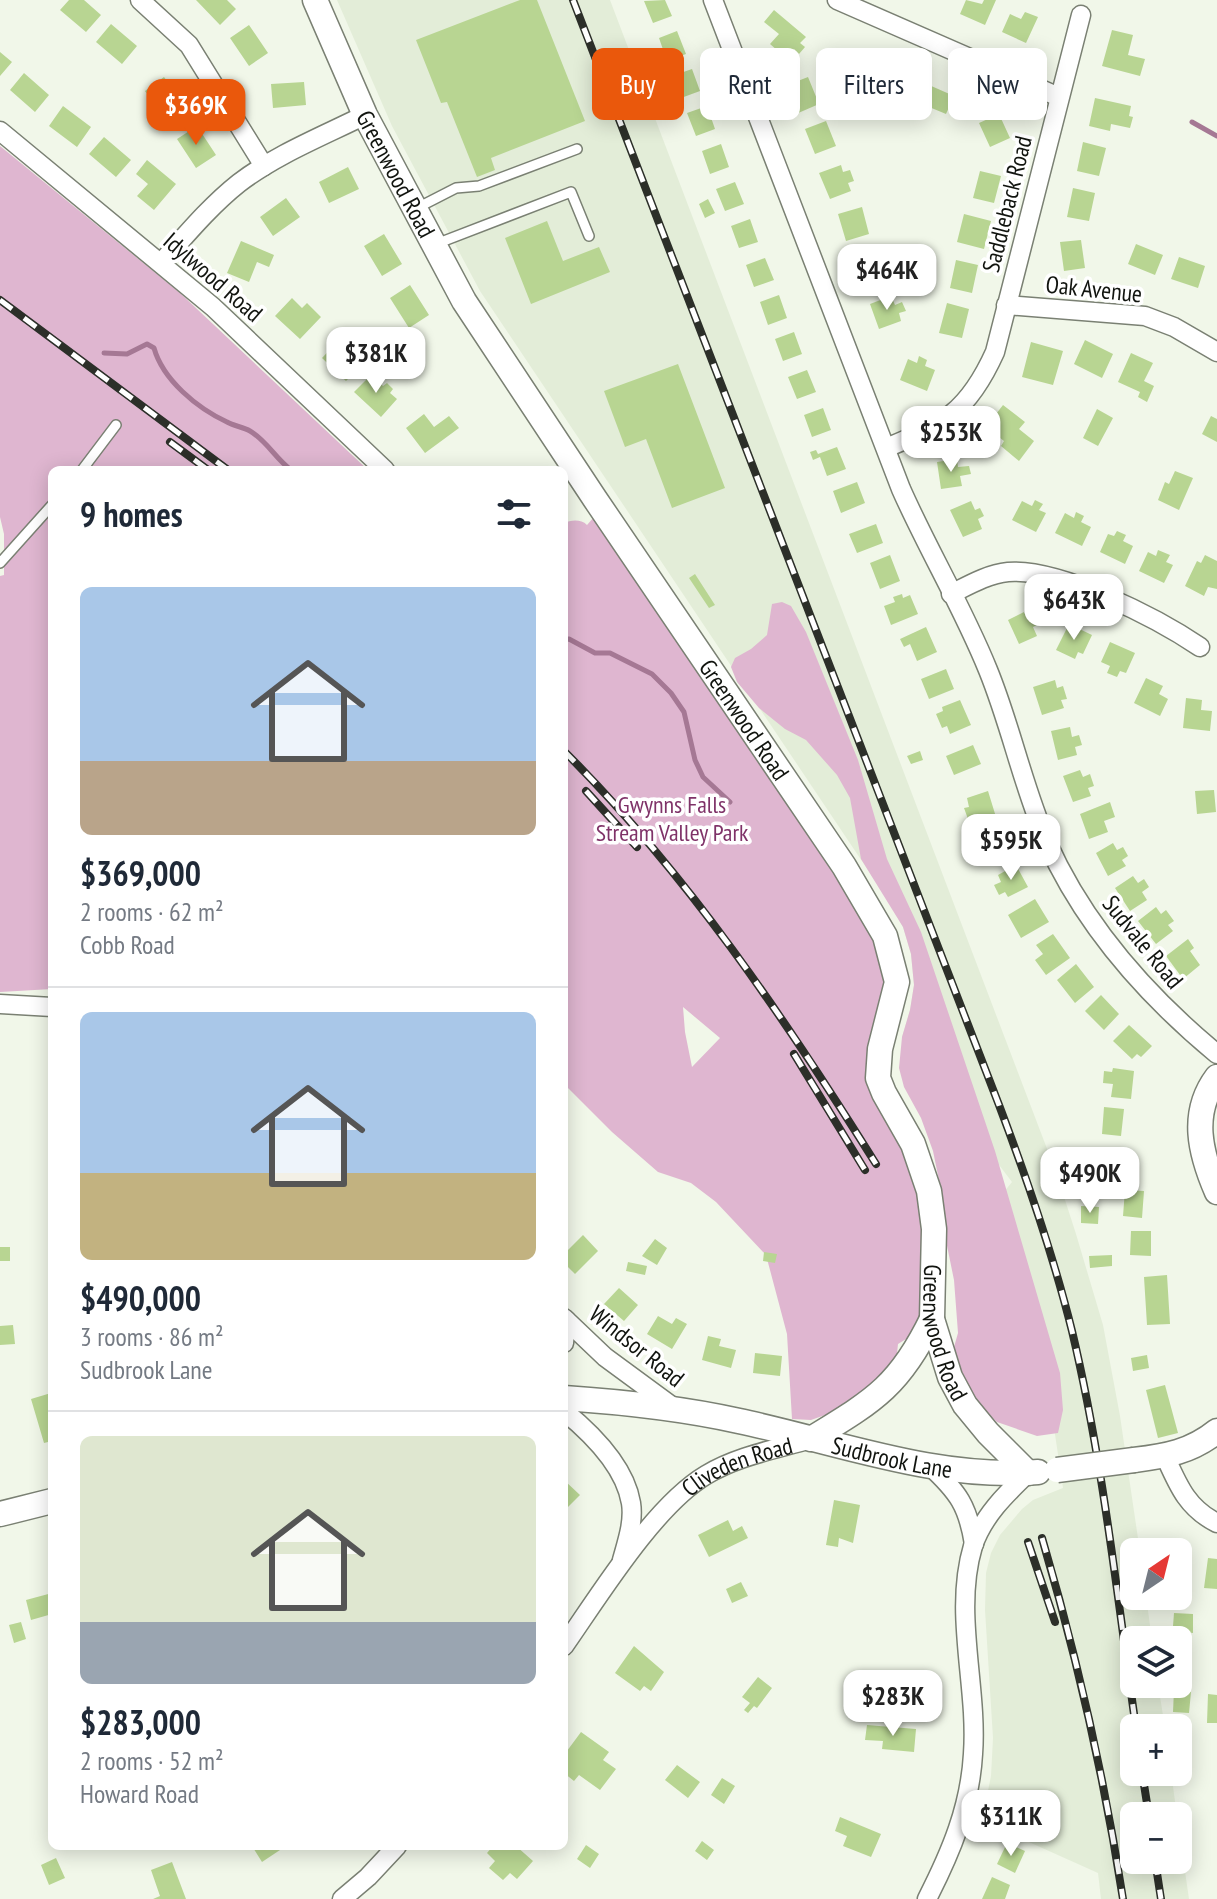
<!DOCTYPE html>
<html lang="en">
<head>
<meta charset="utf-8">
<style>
  body { margin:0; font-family:"PT Sans Narrow",sans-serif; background:#f6f6f7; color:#1f2937; height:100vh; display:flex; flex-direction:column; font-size:30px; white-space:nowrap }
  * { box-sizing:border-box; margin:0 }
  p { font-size:26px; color:#747a83 }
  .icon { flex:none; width:44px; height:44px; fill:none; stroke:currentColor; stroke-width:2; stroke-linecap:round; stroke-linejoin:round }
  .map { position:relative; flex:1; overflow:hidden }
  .details { position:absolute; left:48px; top:466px; width:520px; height:1384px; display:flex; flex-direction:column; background:#fff; border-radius:12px; box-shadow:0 4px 20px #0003 }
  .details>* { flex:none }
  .top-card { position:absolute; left:592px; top:48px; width:504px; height:72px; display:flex; gap:16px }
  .needle { width:52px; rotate:35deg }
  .fabs { position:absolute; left:1120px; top:1538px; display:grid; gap:16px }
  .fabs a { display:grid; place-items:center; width:72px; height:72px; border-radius:12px; background:#fff; box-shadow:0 4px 20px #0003; font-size:40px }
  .price { position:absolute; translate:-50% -68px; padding:0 18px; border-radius:16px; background:#fff; color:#222; font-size:26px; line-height:52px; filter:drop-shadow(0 2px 4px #0008) }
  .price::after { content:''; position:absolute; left:50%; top:48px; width:24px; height:18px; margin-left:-12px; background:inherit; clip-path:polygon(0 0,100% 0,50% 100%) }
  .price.selected { background:#ea580c; color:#fff }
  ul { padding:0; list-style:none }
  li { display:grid; align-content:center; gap:16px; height:424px; padding:0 32px }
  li+li { border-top:2px solid #e0e1e3 }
  li span { display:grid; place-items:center; height:248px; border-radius:12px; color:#555 }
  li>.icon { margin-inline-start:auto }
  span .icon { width:144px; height:144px; fill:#fffc; stroke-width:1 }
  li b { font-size:34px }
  h2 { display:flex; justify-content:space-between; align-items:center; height:96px; padding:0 32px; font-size:34px }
  .pill { padding:0 28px; border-radius:12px; background:#fff; box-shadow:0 4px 20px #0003; font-size:28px; line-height:72px }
  .pill.selected { background:#ea580c; color:#fff }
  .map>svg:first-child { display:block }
  .built { fill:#e3edd8 }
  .green { fill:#dfb6d0; fill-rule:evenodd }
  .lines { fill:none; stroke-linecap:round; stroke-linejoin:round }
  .stream { stroke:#a57894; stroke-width:5 }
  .building { fill:#b8d592 }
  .service-casing { stroke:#7a8073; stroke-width:12 }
  .minor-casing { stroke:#7a8073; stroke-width:21 }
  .tertiary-casing { stroke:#7a8073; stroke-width:27 }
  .service { stroke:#fff; stroke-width:9 }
  .minor { stroke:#fff; stroke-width:18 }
  .tertiary { stroke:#fff; stroke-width:24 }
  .rail-casing { stroke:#2c2f29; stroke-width:8 }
  .rail { stroke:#fff; stroke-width:5; stroke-dasharray:15; stroke-linecap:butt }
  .tertiary-bridge-casing { stroke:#7a8073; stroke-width:27; stroke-linecap:butt }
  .tertiary-bridge { stroke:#fff; stroke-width:24 }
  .labels { text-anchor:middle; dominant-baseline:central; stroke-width:7; stroke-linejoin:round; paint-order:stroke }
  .street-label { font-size:24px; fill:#11140f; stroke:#fff }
  .park-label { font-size:24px; fill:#7f3268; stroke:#fff }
</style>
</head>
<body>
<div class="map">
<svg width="1217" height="1899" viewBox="0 0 1217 1899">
  <rect width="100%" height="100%" fill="#f1f7e9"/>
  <path class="built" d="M337,0H610L1057,1175L1076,1234L1103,1325L1120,1416L1140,1552H1134V1596H1146L1152,1640H1134V1684H1158L1165,1728H1134V1772H1171L1177,1816H1134V1860H1178V1823L1189,1899H1101L1098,1873L982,1821L991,1776L993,1738L985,1610L986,1573L991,1553L1000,1535L1022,1509L1033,1500L1063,1488L1053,1421L995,1203L1012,1182L902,1037L910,1010L914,985L911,954L903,927L888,900L480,291L392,126Z"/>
  <path class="green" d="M0,146L180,293L368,470H52V989L0,992V576L4,575V534L0,517Z
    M594,517L865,914L884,960L891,1124L914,1171L925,1228L919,1331L898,1344L896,1363L870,1388L842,1409L811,1420L792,1419L787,1334L766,1255L716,1202L691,1183L658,1172L612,1132L564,1084V523C571,520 581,519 587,525ZM683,1007L720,1038L692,1067L685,1032Z
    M782,602L791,606L806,632L858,760L887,859L921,932L995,1151L1060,1373L1063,1410L1058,1433L1037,1436L997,1422L966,1393L952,1354L958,1333L954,1280L944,1231L941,1190L933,1151L921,1118L904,1087L899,1068L902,1037L910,1010L914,985L911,954L903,927L861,859L850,798L837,775L806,740L785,729L759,708L737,682L731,667L735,658L751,649L767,635L772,604Z"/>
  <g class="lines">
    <path class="stream" d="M1192,122L1217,136
      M104,353L127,354L147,344L154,348C163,380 197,408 227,422C234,426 243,427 250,431C266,440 276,459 291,470
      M564,640L569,639L595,653H610L652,674L671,693L684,712L695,760L703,777L730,802"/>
  </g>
  <path class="building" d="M69,0H84L101,15L86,32L60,10Z
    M196,0H227L236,9L220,25Z
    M520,0H537L585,121L491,158L495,170L477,177L447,102L441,103L416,40Z
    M665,0L672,16L653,23L644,1Z
    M966,0L982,4L984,0H996L985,25L960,14Z
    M774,10L806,37L800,43L805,47L799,54L794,49L786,58L770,44L779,34L764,22Z
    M1025,12L1038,17L1026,43L1002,32L1010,14L1021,19Z
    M111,24L137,46L122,64L96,42Z
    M249,25L268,53L249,66L230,38Z
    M1112,30L1133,35L1128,55L1145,59L1140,76L1102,66Z
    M677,31L686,54L667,61L659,38Z
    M845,49L870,59L861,80L836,69Z
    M0,52L12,62L0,76Z
    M889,67L914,79L902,106L877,94Z
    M692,69L700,91L681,98L672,76Z
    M24,73L49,95L35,112L10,90Z
    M164,77L184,104L164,118L145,91Z
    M808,77L819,104L796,114L785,86Z
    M304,82L306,105L273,108L271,84Z
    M929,85L954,96L946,114L922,104Z
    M865,95L874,100L869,109L860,104Z
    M1095,98L1131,106L1129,116L1133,117L1130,128L1111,124L1110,131L1089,126Z
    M63,106L91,127L77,147L49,126Z
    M707,106L715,129L696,136L687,113Z
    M999,114L1010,138L990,147L979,123Z
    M826,121L836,146L815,154L805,129Z
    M197,126L216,155L196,168L177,139Z
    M104,137L131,160L116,177L89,154Z
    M1083,142L1106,148L1099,176L1077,171Z
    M721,144L729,167L710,174L702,151Z
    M147,160L176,184L154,210L137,196L148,184L136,174Z
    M841,165L843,172L850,170L854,181L848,183L851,191L830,199L819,173Z
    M348,167L359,189L329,203L319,182Z
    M980,171L1001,176L994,203L973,198Z
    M735,182L744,204L725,211L716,189Z
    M1073,188L1095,193L1089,221L1067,217Z
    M286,198L300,217L273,236L260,217Z
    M708,199L715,213L705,218L699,204Z
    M862,207L869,234L846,241L838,214Z
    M964,214L991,221L984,249L957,242Z
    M750,219L758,242L739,248L731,226Z
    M547,221L563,261L599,247L610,272L531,304L505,238Z
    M384,234L402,264L382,276L364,246Z
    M1081,240L1085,268L1064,271L1060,242Z
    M241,241L274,255L269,267L257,262L249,282L227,273Z
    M1136,244L1163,255L1155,275L1128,264Z
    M874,250L877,260L884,257L887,266L880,268L883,276L862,283L853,257Z
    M1179,257L1205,266L1198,288L1171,279Z
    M765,258L774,280L754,287L746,265Z
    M956,260L978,265L972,293L950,288Z
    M410,285L429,315L409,328L390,298Z
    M779,295L787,318L768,325L760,302Z
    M891,296L895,305L902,302L906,311L899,313L901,321L879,329L870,304Z
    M292,298L302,308L307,303L321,317L300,339L275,316Z
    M947,303L969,309L962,338L939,333Z
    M794,332L802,354L783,361L775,339Z
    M1085,340L1113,354L1102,378L1074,364Z
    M338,341L362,365L346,381L322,358Z
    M1031,342L1063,351L1053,385L1022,377Z
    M1131,353L1153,363L1144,381L1154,386L1147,402L1138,397L1140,392L1118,382Z
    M919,356L927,360L925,366L935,370L927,391L900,380L908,359L917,363Z
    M678,364L725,488L672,508L646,439L625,447L604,391Z
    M807,370L816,392L797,399L788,377Z
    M371,375L383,386L387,383L393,389L390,393L397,399L381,417L354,392Z
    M1003,405L1025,422L1019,429L1034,441L1019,461L1001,446L1004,441L986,427Z
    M823,408L831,430L812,437L804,415Z
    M1097,409L1113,418L1098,446L1083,438Z
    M424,414L434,427L449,416L459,428L425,453L406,428Z
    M1211,416L1217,419V442L1202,434Z
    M837,447L846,469L827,476L820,457L813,460L810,452L816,450L818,454Z
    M957,459L958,467L969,466L971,474L960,476L962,486L941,489L937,462Z
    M1175,471L1193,478L1179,510L1158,500L1165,482L1169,484Z
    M857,482L865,503L841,513L833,491Z
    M1035,500L1043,504L1039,510L1046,513L1036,532L1012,520L1022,501L1032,506Z
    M971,501L975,510L980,508L984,516L978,519L982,529L963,537L950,510Z
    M1076,512L1084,516L1081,522L1091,527L1082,546L1055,533L1065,513L1074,518Z
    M876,524L883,543L857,553L849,534Z
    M1117,531L1126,535L1123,541L1133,546L1125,564L1100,552L1108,534L1114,536Z
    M1158,550L1170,555L1166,562L1173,565L1164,583L1139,571L1148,552L1156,556Z
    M890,555L900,581L880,589L870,563Z
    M1205,555L1217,561V589L1208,587L1204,596L1185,586L1197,561L1201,563Z
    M695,574L715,605L709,608L689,578Z
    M902,594L903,598L910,595L918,614L891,625L884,606L895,602L893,597Z
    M1024,612L1027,619L1035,616L1039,624L1033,627L1037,636L1019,644L1008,620Z
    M1069,624L1092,635L1083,654L1078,652L1075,659L1056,650Z
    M926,627L937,652L917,661L910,644L904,647L900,639Z
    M1110,642L1135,653L1126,673L1120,671L1117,677L1107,673L1110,666L1101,662Z
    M946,669L954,689L929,699L921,679Z
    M1146,678L1163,686L1159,694L1168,699L1160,716L1134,703Z
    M1055,680L1057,688L1063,686L1067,699L1061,700L1064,708L1042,715L1033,687Z
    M1186,698L1202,700L1201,710L1212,711L1210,731L1183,728Z
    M960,700L971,725L950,734L947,726L942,728L936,714L943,711L942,707Z
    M1070,727L1072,737L1079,735L1082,745L1075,747L1077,755L1058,760L1051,731Z
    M973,745L981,764L954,775L946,756Z
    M920,751L923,760L911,764L907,756Z
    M1080,770L1083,777L1090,774L1094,786L1088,788L1091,796L1073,802L1063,776Z
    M1214,790L1216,812L1197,814L1195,791Z
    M988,791L996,817L977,823L975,817L968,819L964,808L969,807L967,798Z
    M1110,802L1115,817L1104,821L1108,832L1089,839L1080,814Z
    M1002,829L1012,853L991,862L989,857L983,859L979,848L984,846L981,838Z
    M1113,843L1117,850L1123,847L1128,856L1122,860L1126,866L1108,876L1096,853Z
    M1016,865L1028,887L1008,897L1005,892L999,895L994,885L1001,882L998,875Z
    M1133,876L1138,883L1144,879L1149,887L1142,892L1147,900L1130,911L1115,888Z
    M1035,899L1049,922L1021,938L1008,915Z
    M1156,907L1161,914L1166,910L1174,921L1168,925L1173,931L1156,944L1138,921Z
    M1053,934L1070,958L1046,975L1035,960L1043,954L1036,945Z
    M1188,939L1194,948L1190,951L1200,965L1183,979L1166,956Z
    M1076,964L1094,987L1075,1003L1057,980Z
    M1101,995L1119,1014L1104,1030L1085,1011Z
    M1129,1025L1152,1046L1141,1057L1137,1054L1132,1059L1113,1041Z
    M1113,1068L1134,1071L1131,1099L1111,1097L1113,1084L1103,1083L1104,1071L1112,1072Z
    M1104,1107L1124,1109L1121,1136L1102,1134Z
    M1114,1149L1131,1150L1130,1177L1112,1175Z
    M1125,1190L1144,1191L1142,1218L1123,1216Z
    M1081,1206L1099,1207L1098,1224L1081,1223Z
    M1131,1231H1151V1256L1130,1255Z
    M583,1235L598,1251L575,1274L564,1263V1254Z
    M655,1239L667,1248L657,1265L642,1256Z
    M0,1247H10V1261H0Z
    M764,1252L777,1254L775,1263L763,1261Z
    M1112,1255V1266L1090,1268L1089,1256Z
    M628,1262L647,1266L645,1275L626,1271Z
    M1167,1275L1170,1324L1147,1325L1144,1277Z
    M619,1288L638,1305L624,1321L604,1304Z
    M658,1316L672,1324L676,1318L687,1324L672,1349L647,1334Z
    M13,1325L15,1344L0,1345V1326Z
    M708,1336L721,1339L719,1346L736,1350L731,1368L702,1360Z
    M755,1353L782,1356L780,1376L753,1373Z
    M1147,1355L1149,1368L1133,1371L1131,1358Z
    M1165,1385L1178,1433L1158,1438L1146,1390Z
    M51,1393L52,1441L44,1443L31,1399Z
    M564,1480L580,1495L564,1511Z
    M834,1500L860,1505L853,1543L839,1538L838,1547L826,1545Z
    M728,1520L733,1531L742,1526L748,1538L709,1557L698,1535Z
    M1178,1552L1191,1554L1186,1582L1178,1581Z
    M1208,1558L1217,1559V1589L1204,1588Z
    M741,1582L748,1596L732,1603L726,1589Z
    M52,1593V1614L31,1620L26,1600Z
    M1174,1613L1193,1614V1633L1170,1630V1626H1173Z
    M21,1622L26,1639L14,1643L9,1625Z
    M634,1646L664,1672L651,1691L644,1686L640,1691L615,1673Z
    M758,1677L772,1688L757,1708L754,1706L748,1713L744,1710L750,1703L742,1697Z
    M1174,1690L1191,1692L1189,1713L1173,1712Z
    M1208,1694L1217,1695V1723H1207Z
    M867,1725L916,1729L914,1752L882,1749L883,1741L865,1740Z
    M581,1732L609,1752L603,1760L616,1769L600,1790L579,1775L574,1781L564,1773V1755Z
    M677,1765L700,1782L688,1798L665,1780Z
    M722,1778L735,1786L724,1804L711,1795Z
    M840,1817L881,1834L871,1857L843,1846L847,1836L835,1831Z
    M702,1841L714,1850L707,1860L695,1851Z
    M1007,1843L1025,1851L1015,1873L997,1864Z
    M586,1845L599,1854L590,1868L577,1859Z
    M252,1846H286L262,1862Z
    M493,1846H516L533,1861L517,1879L510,1873L503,1880L489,1868L495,1861L487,1853Z
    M56,1858L65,1878L49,1885L41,1865Z
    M172,1862L186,1899H153L160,1896L151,1870Z
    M992,1877L1010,1885L1005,1899H982Z"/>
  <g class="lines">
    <g class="service-casing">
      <path id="service" d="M417,208L456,188L479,186L577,149
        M436,244L571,192L589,236
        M82,470L116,425
        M0,563L52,505"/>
    </g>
    <g class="minor-casing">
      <g id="minor">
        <path d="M140,0L189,45L264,166"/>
        <path d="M713,0L901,489C928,550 963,608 988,670C1011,726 1023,787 1047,842C1085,927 1147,996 1217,1054"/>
        <path d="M837,0L1059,97"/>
        <path d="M0,131L213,307L385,470"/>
        <path d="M161,263C186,235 210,206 239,183C277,154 323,136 365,115"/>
        <path d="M1006,305L1145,316L1174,327L1217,352"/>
        <path d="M886,448C944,424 968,412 995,352L1081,15"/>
        <path d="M951,594C969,585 988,574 1008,572C1060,568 1157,618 1200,647"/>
        <path d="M0,1004L52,1007"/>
        <path d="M564,1318L605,1357L673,1407"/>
        <path d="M564,1343L566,1320"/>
        <path d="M564,1411C591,1433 625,1467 631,1503C634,1522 627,1542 622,1560"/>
        <path d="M1165,1456C1178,1485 1187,1508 1217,1523"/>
        <path d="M930,1466C958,1492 968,1506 974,1544"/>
        <path id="s1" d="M564,1646C599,1596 654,1506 706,1475C737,1456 777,1449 811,1439"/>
        <path d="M342,1899L368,1877L397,1846"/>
        <path d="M927,1899C951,1852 970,1807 973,1754C978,1686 953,1613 973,1546C983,1516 1006,1494 1028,1473"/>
      </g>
    </g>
    <g class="tertiary-casing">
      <g id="tertiary">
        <path id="s2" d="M315,0L365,115L464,301L595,499L844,866L885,936L897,982L880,1049L878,1078L884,1093L913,1144L929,1191L934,1229L932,1319L950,1377L965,1405L988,1433L1028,1473"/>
        <path d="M1217,1077C1190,1113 1200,1153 1217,1192"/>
        <path id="s3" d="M564,1398C623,1402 681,1408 739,1421C838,1442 935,1480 1038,1472"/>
        <path d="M811,1439C873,1401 899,1387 932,1319"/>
        <path d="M1134,1460C1166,1456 1191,1452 1217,1431"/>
        <path d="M0,1514L52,1501"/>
      </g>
    </g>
    <use href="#service" class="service"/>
    <use href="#minor" class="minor"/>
    <use href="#tertiary" class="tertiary"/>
    <g class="rail-casing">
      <path id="rail" d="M573,0L999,1105C1027,1179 1053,1254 1072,1331C1103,1461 1117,1596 1136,1728
        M0,300L228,470
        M170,442L208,470
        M564,751C687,874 784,1017 876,1164
        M586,791L637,847
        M794,1054L865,1170
        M1042,1538C1077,1657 1104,1776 1123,1899
        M1028,1542L1055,1622
        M1142,1772L1149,1816
        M1155,1860L1161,1899"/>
    </g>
    <use href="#rail" class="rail"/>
    <g class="tertiary-bridge-casing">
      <path id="tertiary-bridge" d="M1057,1470L1134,1460"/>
    </g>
    <use href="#tertiary-bridge" class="tertiary-bridge"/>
  </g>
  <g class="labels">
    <g class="street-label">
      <text stroke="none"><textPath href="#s2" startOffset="192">Greenwood Road</textPath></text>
      <text transform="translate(1007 204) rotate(-76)">Saddleback Road</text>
      <text transform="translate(213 277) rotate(41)">Idylwood Road</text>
      <text transform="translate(1094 289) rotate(6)">Oak Avenue</text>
      <text stroke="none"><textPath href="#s2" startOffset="840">Greenwood Road</textPath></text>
      <text transform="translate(1143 942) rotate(51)">Sudvale Road</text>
      <text stroke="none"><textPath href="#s2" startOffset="1512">Greenwood Road</textPath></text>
      <text transform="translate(637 1346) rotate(39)">Windsor Road</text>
      <text stroke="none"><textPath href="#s3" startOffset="334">Sudbrook Lane</textPath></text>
      <text stroke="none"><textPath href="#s1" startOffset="256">Cliveden Road</textPath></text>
    </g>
    <g class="park-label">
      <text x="672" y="804">Gwynns Falls<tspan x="672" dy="28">Stream Valley Park</tspan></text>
    </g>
  </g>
</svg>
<div class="fabs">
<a><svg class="needle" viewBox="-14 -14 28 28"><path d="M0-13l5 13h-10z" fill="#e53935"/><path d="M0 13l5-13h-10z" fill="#747a83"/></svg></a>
<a><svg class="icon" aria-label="layers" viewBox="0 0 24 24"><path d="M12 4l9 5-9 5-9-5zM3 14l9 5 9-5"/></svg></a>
<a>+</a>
<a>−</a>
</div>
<b class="price selected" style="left:196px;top:147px">$369K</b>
<b class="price" style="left:887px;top:312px">$464K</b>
<b class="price" style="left:376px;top:395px">$381K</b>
<b class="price" style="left:951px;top:474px">$253K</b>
<b class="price" style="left:1074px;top:642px">$643K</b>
<b class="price" style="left:1011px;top:882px">$595K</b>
<b class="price" style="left:1090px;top:1215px">$490K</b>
<b class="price" style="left:893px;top:1738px">$283K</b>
<b class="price" style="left:1011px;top:1858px">$311K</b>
<div class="top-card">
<a class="pill selected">Buy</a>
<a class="pill">Rent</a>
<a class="pill">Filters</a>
<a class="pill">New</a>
</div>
<section class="details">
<h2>9 homes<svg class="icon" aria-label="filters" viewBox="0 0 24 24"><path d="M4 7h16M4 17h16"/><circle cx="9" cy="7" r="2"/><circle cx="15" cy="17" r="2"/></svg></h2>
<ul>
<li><span style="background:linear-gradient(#a9c7e8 70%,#b9a48a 0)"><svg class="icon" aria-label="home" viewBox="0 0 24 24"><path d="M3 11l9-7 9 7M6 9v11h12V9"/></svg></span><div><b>$369,000</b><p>2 rooms · 62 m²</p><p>Cobb Road</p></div></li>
<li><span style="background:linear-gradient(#a9c7e8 65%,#c2b280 0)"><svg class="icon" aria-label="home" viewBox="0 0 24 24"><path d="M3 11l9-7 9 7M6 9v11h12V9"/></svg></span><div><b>$490,000</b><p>3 rooms · 86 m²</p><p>Sudbrook Lane</p></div></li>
<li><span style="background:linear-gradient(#dfe7d0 75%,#9aa5b1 0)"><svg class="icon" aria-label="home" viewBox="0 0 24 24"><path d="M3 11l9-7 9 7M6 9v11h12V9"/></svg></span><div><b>$283,000</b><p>2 rooms · 52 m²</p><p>Howard Road</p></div></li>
</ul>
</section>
</div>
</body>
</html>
